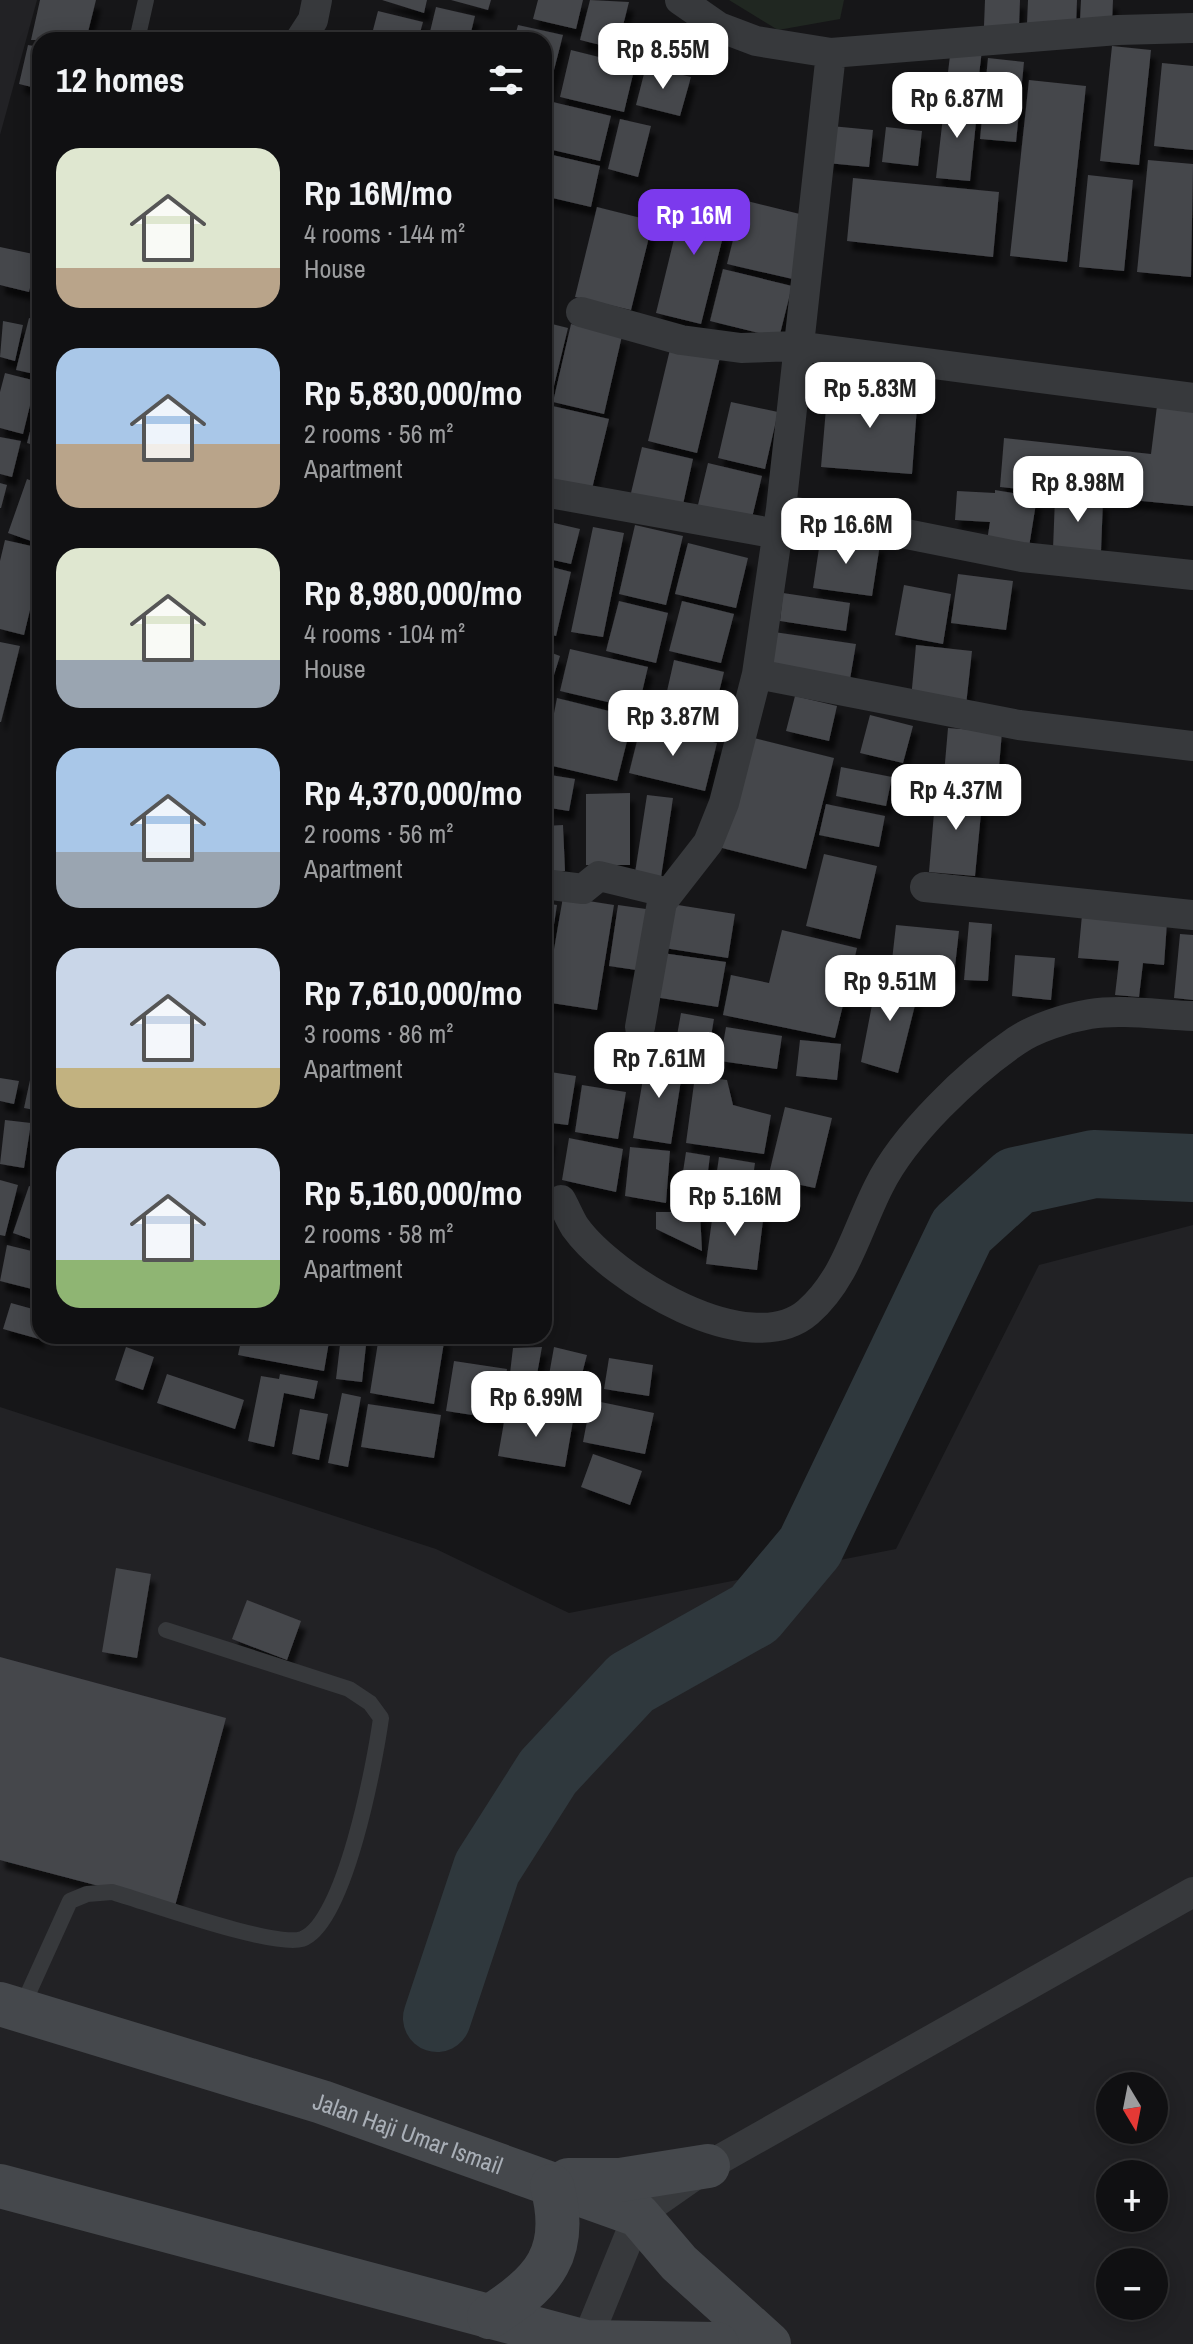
<!DOCTYPE html>
<html lang="en">
<head>
<meta charset="utf-8">
<style>
  body { margin:0; font-family:"Archivo Narrow",sans-serif; background:#19191b; color:#f1f3f6; height:100vh; display:flex; flex-direction:column; font-size:30px; white-space:nowrap }
  * { box-sizing:border-box; margin:0 }
  p { font-size:26px; color:#9c9d9f }
  .icon { flex:none; width:44px; height:44px; fill:none; stroke:currentColor; stroke-width:2; stroke-linecap:round; stroke-linejoin:round }
  .map { position:relative; flex:1; overflow:hidden }
  .details { position:absolute; left:32px; top:32px; width:520px; height:1312px; display:flex; flex-direction:column; background:#101012; border-radius:24px; box-shadow:0 4px 20px #0003,0 0 0 2px #303032 }
  .details>* { flex:none }
  .needle { width:52px; rotate:170deg }
  .buttons { position:absolute; left:1096px; top:2072px; display:grid; gap:16px }
  .buttons a { display:grid; place-items:center; width:72px; height:72px; border-radius:50%; background:#101012; box-shadow:0 4px 20px #0003,0 0 0 2px #303032; font-size:40px }
  .price { position:absolute; translate:-50% -68px; padding:0 18px; border-radius:16px; background:#fff; color:#222; font-size:26px; line-height:52px; filter:drop-shadow(0 2px 4px #0008) }
  .price::after { content:''; position:absolute; left:50%; top:48px; width:24px; height:18px; margin-left:-12px; background:inherit; clip-path:polygon(0 0,100% 0,50% 100%) }
  .price.selected { background:#7c3aed; color:#fff }
  ul { padding:0; list-style:none }
  li { display:flex; align-items:center; gap:24px; height:200px; padding:0 24px }
  li span { display:grid; place-items:center; flex:none; width:224px; height:160px; border-radius:24px; color:#555 }
  li>.icon { margin-inline-start:auto }
  span .icon { width:96px; height:96px; fill:#fffc; stroke-width:1 }
  li b { font-size:34px }
  h2 { display:flex; justify-content:space-between; align-items:center; height:96px; padding:0 24px; font-size:34px }
  .map>svg:first-child { display:block }
  .built { fill:#222225; fill-rule:evenodd }
  .green { fill:#202721 }
  .lines { fill:none; stroke-linecap:round; stroke-linejoin:round }
  .river { stroke:#2f383d; stroke-width:68 }
  .building { fill:#45464b; filter:url(#shadow) }
  .service { stroke:#37393c; stroke-width:16 }
  .minor { stroke:#37393c; stroke-width:30 }
  .secondary { stroke:#45484c; stroke-width:44 }
  .labels { text-anchor:middle; dominant-baseline:central; stroke-width:7; stroke-linejoin:round; paint-order:stroke }
  .street-label { font-size:24px; fill:#a9afb7; stroke:#111113 }
</style>
</head>
<body>
<div class="map">
<svg width="1193" height="2344" viewBox="0 0 1193 2344">
  <defs>
    <filter id="shadow"><feDropShadow dx="5" dy="9" stdDeviation="2" flood-color="#0009"/></filter>
  </defs>
  <rect width="100%" height="100%" fill="#161618"/>
  <path class="built" d="M0,0H37L0,135Z
    M1193,1225V2344H0V1407L436,1549L569,1613L896,1549L1039,1265ZM1110,2086H1154V2130H1110ZM1110,2174H1154V2218H1110ZM1110,2262H1154V2306H1110Z"/>
  <path class="green" d="M729,0H844L840,19L778,30Z"/>
  <g class="lines">
    <path class="river" d="M437,2018L487,1868L548,1772L631,1683L754,1614L810,1547L962,1230L1016,1181L1094,1164L1193,1168"/>
  </g>
  <path class="building" d="M40,0H96L86,40H31Z
    M382,0H427L424,13Z
    M451,0H491L488,10Z
    M538,0H583L576,29L533,19Z
    M590,0L629,2L617,49L580,40Z
    M985,0H1020L1019,26H984Z
    M1028,0H1077L1076,26L1027,24Z
    M1081,0H1113L1112,22L1080,21Z
    M436,7L475,16L469,40H428Z
    M378,11L423,22L418,40L373,30Z
    M518,25L563,35L547,97H544V40H514Z
    M28,45L40,47V89L19,84Z
    M1112,46L1151,50L1139,165L1100,161Z
    M951,47L982,50L977,92L946,89Z
    M571,50L635,66L624,112L560,97Z
    M988,58L1024,62L1016,142L980,139Z
    M1162,63L1193,66V150L1154,146Z
    M646,66L691,77L680,116L636,105Z
    M1029,80L1086,86L1067,262L1010,256Z
    M945,99L978,102L970,181L936,178Z
    M553,102L611,116L600,161L544,148Z
    M620,119L651,126L638,177L608,169Z
    M831,126L873,130L869,167L827,163Z
    M886,127L922,131L918,166L882,162Z
    M544,153L600,166L591,207L544,196Z
    M1148,160L1193,164L1191,277L1137,272Z
    M1088,175L1133,180L1124,271L1079,267Z
    M853,178L999,192L993,257L847,241Z
    M686,190L732,201L701,324L656,313Z
    M743,200L812,217L797,280L727,264Z
    M597,207L653,221L631,310L575,297Z
    M0,247L38,255L29,292L0,285Z
    M723,269L792,286L779,338L710,321Z
    M29,318L40,321L39,375L16,370Z
    M3,321L23,325L15,361L0,357Z
    M544,322L568,328L552,394L544,392Z
    M571,324L622,336L604,414L553,402Z
    M672,341L721,353L697,453L648,441Z
    M5,373L36,381L23,434L0,428V392Z
    M828,385L918,393L912,474L821,467Z
    M40,393V447L27,443Z
    M1158,398L1193,402V506L1000,487L1004,438L1151,454Z
    M731,402L778,412L765,469L718,458Z
    M544,404L609,419L590,497L544,487Z
    M0,437L21,441L12,477L0,474Z
    M642,447L693,459L682,509L630,497Z
    M708,463L762,476L751,522L697,509Z
    M27,479L40,484V525L34,542L8,533Z
    M0,483L7,485L1,508H0Z
    M995,490L1037,497L1029,547L987,541L990,522L955,520L957,491L995,493Z
    M1055,498L1103,500L1101,551L1053,549Z
    M550,522L580,529L571,564L544,558Z
    M635,525L683,536L666,605L619,594Z
    M593,527L624,533L603,637L571,632Z
    M821,535L880,544L872,596L813,588Z
    M5,540L40,548V568L24,635L0,629V561Z
    M688,543L748,558L736,608L675,594Z
    M544,565L571,572L556,636L544,633Z
    M958,574L1013,581L1006,630L951,623Z
    M904,585L951,594L943,644L895,635Z
    M783,593L850,603L846,631L780,621Z
    M619,601L668,613L656,663L606,651Z
    M682,601L734,614L721,663L669,651Z
    M774,632L856,644L849,685L768,673Z
    M0,642L20,646L1,722H0Z
    M916,645L972,651L966,705L911,699Z
    M570,649L648,667L638,709L560,691Z
    M544,650L560,656L545,703H544Z
    M674,660L724,672L712,720L663,709Z
    M795,696L837,706L829,741L786,731Z
    M557,698L633,717L617,781L544,764Z
    M870,715L913,726L903,763L860,753Z
    M641,725L717,743L705,791L629,773Z
    M948,728L1002,732L997,790L943,786Z
    M746,736L834,758L806,869L718,847Z
    M841,767L892,777L886,806L836,796Z
    M544,774L575,779L569,811L544,807Z
    M936,789L983,792L975,876L929,872Z
    M630,793V865H586V794Z
    M647,795L673,798L661,877L635,873Z
    M826,804L885,816L879,847L819,835Z
    M563,825L565,871L544,872V826Z
    M824,854L877,866L860,939L806,926Z
    M563,897L614,905L597,1010L545,1002Z
    M544,903L557,905L546,976H544Z
    M665,903L735,914L728,958L658,947Z
    M618,905L653,910L643,971L609,966Z
    M1082,915L1167,922L1164,965L1143,963L1139,997L1115,995L1119,961L1078,958Z
    M969,922L992,924L988,981L964,980Z
    M896,925L959,931L954,975L891,969Z
    M782,930L857,948L835,1038L723,1015L731,975L769,983Z
    M1180,934L1193,935V1000L1174,998Z
    M655,952L726,962L718,1007L648,996Z
    M1015,955L1055,958L1051,1000L1012,996Z
    M877,979L921,981L898,1073L861,1062Z
    M681,1013L714,1019L709,1047L676,1041Z
    M726,1027L782,1036L777,1069L720,1061Z
    M800,1040L841,1044L837,1080L796,1076Z
    M647,1055L684,1061L671,1144L633,1138Z
    M544,1071L576,1076L568,1125L544,1122Z
    M695,1076L727,1080L733,1105L771,1115L764,1154L686,1143Z
    M0,1078L19,1081L14,1104L0,1101Z
    M30,1080L40,1082V1111L24,1108Z
    M582,1085L626,1092L618,1139L575,1132Z
    M785,1107L832,1118L815,1188L768,1178Z
    M5,1120L31,1123L24,1168L0,1164Z
    M544,1136L550,1137L546,1165H544Z
    M569,1138L623,1149L616,1192L562,1180Z
    M630,1147L670,1151L666,1203L625,1196Z
    M686,1152L710,1156L704,1201L679,1198Z
    M719,1157L755,1163L750,1198L714,1192Z
    M0,1180L18,1185L5,1236L0,1235Z
    M29,1186L40,1189L39,1242L13,1233Z
    M714,1205L764,1212L757,1270L706,1264Z
    M656,1212H700L702,1251L656,1229Z
    M7,1245L40,1253V1291L0,1281Z
    M11,1303L40,1311L39,1339L3,1329Z
    M242,1336H330L324,1371L238,1355Z
    M341,1336H367L362,1382L336,1379Z
    M379,1336H445L434,1404L370,1393Z
    M126,1347L154,1357L143,1390L115,1380Z
    M542,1347L531,1407H506L513,1348Z
    M554,1347L587,1355L571,1415L543,1409Z
    M609,1358L653,1365L649,1396L604,1389Z
    M454,1361L507,1369L499,1419L446,1411Z
    M167,1374L244,1400L235,1429L157,1403Z
    M280,1374L318,1381L314,1399L284,1393L274,1447L248,1441L261,1376L279,1379Z
    M342,1393L361,1397L348,1467L328,1463Z
    M591,1400L654,1413L645,1454L583,1442Z
    M368,1404L441,1415L434,1458L361,1447Z
    M300,1409L328,1414L319,1460L292,1454Z
    M506,1411L573,1421L565,1467L498,1456Z
    M593,1454L642,1471L630,1505L581,1487Z
    M116,1568L151,1574L137,1658L102,1652Z
    M247,1600L301,1621L287,1660L232,1639Z
    M0,1657L226,1718L175,1906L0,1860Z"/>
  <g class="lines">
    <path class="service" d="M137,40L146,0
      M22,2007L70,1901L87,1894L112,1892C147,1902 274,1948 302,1939C345,1924 375,1762 381,1718L370,1703L349,1689L166,1630"/>
    <path class="minor" d="M680,0L719,27L756,41L831,53L1118,30L1193,28
      M300,40L313,20L317,0
      M581,312L681,340L741,348L797,346L1193,398
      M544,492L778,534
      M781,509L1022,557L1193,575
      M757,674L1019,725L1193,746
      M544,884L583,889L599,876L669,893
      M925,887L1193,915
      M640,1027L662,902L708,843L724,803L757,674L781,509L831,53
      M561,1200C566,1209 570,1219 575,1227C612,1279 749,1363 808,1312C846,1279 857,1229 879,1186C904,1135 969,1073 1016,1041C1035,1028 1066,1018 1090,1014C1122,1009 1160,1015 1193,1016
      M586,2342L638,2215L708,2166L1193,1892"/>
    <g class="secondary">
      <path id="s1" d="M0,2004L322,2102L638,2215L679,2263L769,2344"/>
      <path d="M568,2180H620L708,2166"/>
      <path d="M0,2186L586,2342L717,2344"/>
      <path d="M489,2317C544,2283 570,2252 552,2186"/>
    </g>
  </g>
  <g class="labels">
    <g class="street-label">
      <text stroke="none"><textPath href="#s1" startOffset="428">Jalan Haji Umar Ismail</textPath></text>
    </g>
  </g>
</svg>
<div class="buttons">
<a><svg class="needle" viewBox="-14 -14 28 28"><path d="M0-13l5 13h-10z" fill="#e53935"/><path d="M0 13l5-13h-10z" fill="#9c9d9f"/></svg></a>
<a>+</a>
<a>−</a>
</div>
<b class="price" style="left:663px;top:91px">Rp 8.55M</b>
<b class="price" style="left:957px;top:140px">Rp 6.87M</b>
<b class="price selected" style="left:694px;top:257px">Rp 16M</b>
<b class="price" style="left:870px;top:430px">Rp 5.83M</b>
<b class="price" style="left:1078px;top:524px">Rp 8.98M</b>
<b class="price" style="left:846px;top:566px">Rp 16.6M</b>
<b class="price" style="left:673px;top:758px">Rp 3.87M</b>
<b class="price" style="left:956px;top:832px">Rp 4.37M</b>
<b class="price" style="left:890px;top:1023px">Rp 9.51M</b>
<b class="price" style="left:659px;top:1100px">Rp 7.61M</b>
<b class="price" style="left:735px;top:1238px">Rp 5.16M</b>
<b class="price" style="left:536px;top:1439px">Rp 6.99M</b>
<section class="details">
<h2>12 homes<svg class="icon" aria-label="filters" viewBox="0 0 24 24"><path d="M4 7h16M4 17h16"/><circle cx="9" cy="7" r="2"/><circle cx="15" cy="17" r="2"/></svg></h2>
<ul>
<li><span style="background:linear-gradient(#dfe7d0 75%,#b9a48a 0)"><svg class="icon" aria-label="home" viewBox="0 0 24 24"><path d="M3 11l9-7 9 7M6 9v11h12V9"/></svg></span><div><b>Rp 16M/mo</b><p>4 rooms · 144 m²</p><p>House</p></div></li>
<li><span style="background:linear-gradient(#a9c7e8 60%,#b9a48a 0)"><svg class="icon" aria-label="home" viewBox="0 0 24 24"><path d="M3 11l9-7 9 7M6 9v11h12V9"/></svg></span><div><b>Rp 5,830,000/mo</b><p>2 rooms · 56 m²</p><p>Apartment</p></div></li>
<li><span style="background:linear-gradient(#dfe7d0 70%,#9aa5b1 0)"><svg class="icon" aria-label="home" viewBox="0 0 24 24"><path d="M3 11l9-7 9 7M6 9v11h12V9"/></svg></span><div><b>Rp 8,980,000/mo</b><p>4 rooms · 104 m²</p><p>House</p></div></li>
<li><span style="background:linear-gradient(#a9c7e8 65%,#9aa5b1 0)"><svg class="icon" aria-label="home" viewBox="0 0 24 24"><path d="M3 11l9-7 9 7M6 9v11h12V9"/></svg></span><div><b>Rp 4,370,000/mo</b><p>2 rooms · 56 m²</p><p>Apartment</p></div></li>
<li><span style="background:linear-gradient(#c9d6e8 75%,#c2b280 0)"><svg class="icon" aria-label="home" viewBox="0 0 24 24"><path d="M3 11l9-7 9 7M6 9v11h12V9"/></svg></span><div><b>Rp 7,610,000/mo</b><p>3 rooms · 86 m²</p><p>Apartment</p></div></li>
<li><span style="background:linear-gradient(#c9d6e8 70%,#8fb573 0)"><svg class="icon" aria-label="home" viewBox="0 0 24 24"><path d="M3 11l9-7 9 7M6 9v11h12V9"/></svg></span><div><b>Rp 5,160,000/mo</b><p>2 rooms · 58 m²</p><p>Apartment</p></div></li>
</ul>
</section>
</div>
</body>
</html>
